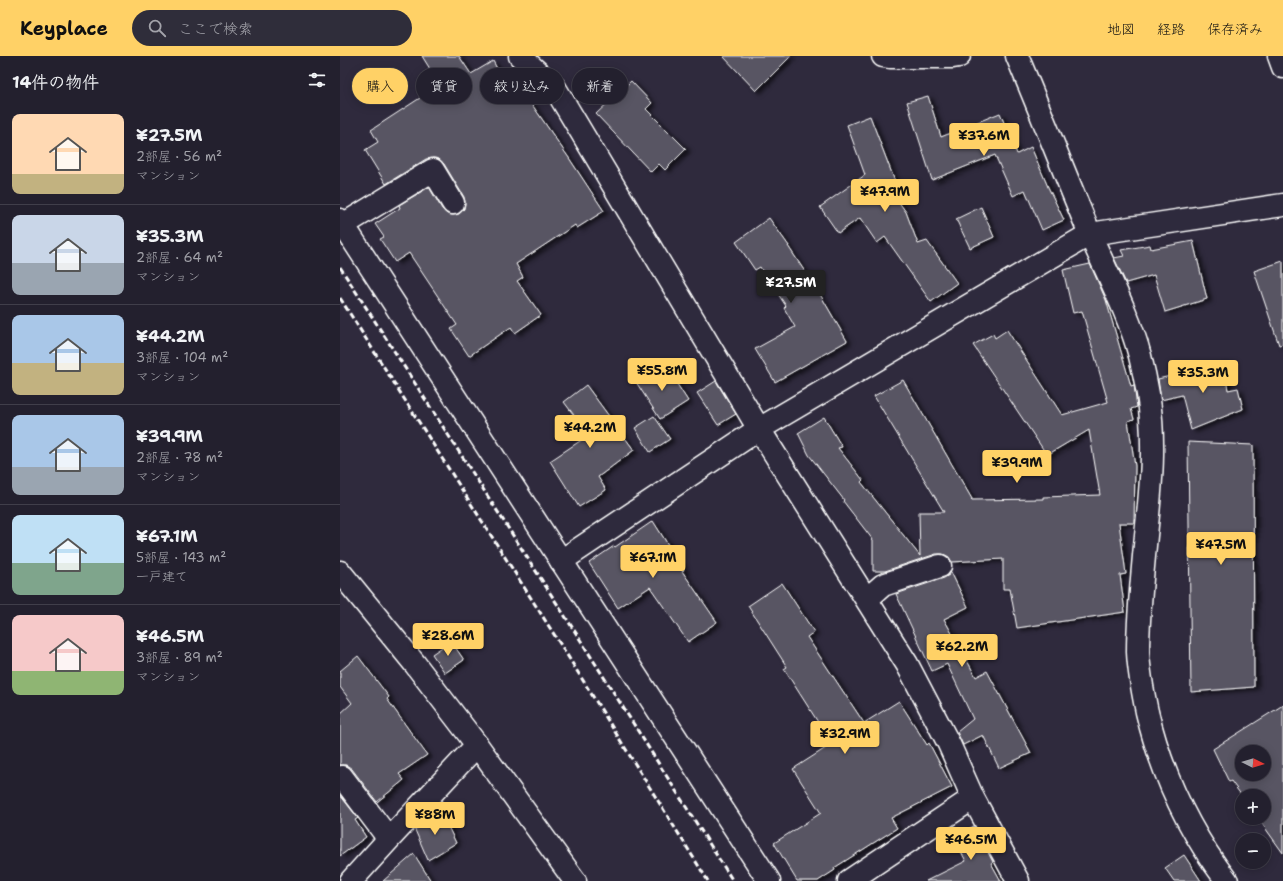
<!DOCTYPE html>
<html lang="ja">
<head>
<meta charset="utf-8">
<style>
  body { margin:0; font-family:"Shantell Sans","Klee One",sans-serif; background:#2f2d3a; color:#f1f3f6; height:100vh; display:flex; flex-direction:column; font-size:15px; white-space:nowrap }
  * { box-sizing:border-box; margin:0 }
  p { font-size:13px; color:#a3a3aa }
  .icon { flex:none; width:22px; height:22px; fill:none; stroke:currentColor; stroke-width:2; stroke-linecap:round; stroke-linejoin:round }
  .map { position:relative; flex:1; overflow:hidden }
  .drawer { display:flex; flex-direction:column; background:#23202e; width:340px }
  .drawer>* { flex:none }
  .top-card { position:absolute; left:12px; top:12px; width:380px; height:36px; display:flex; gap:8px }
  .needle { width:26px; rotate:95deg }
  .controls { position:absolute; left:895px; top:689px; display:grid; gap:8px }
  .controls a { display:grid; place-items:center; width:36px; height:36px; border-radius:50%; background:#23202e; box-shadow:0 2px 10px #0003,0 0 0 1px #403e4a; font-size:20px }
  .price { position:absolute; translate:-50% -34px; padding:0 9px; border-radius:4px; background:#ffd166; color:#111; font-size:13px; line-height:26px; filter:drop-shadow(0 1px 2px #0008) }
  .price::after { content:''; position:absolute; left:50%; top:24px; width:12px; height:9px; margin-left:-6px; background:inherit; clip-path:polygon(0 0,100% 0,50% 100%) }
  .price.current { background:#222; color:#fff }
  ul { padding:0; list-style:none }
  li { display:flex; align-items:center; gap:12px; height:100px; padding:0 12px }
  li+li { border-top:1px solid #403e4a }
  li span { display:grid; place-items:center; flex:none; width:112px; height:80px; border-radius:8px; color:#555 }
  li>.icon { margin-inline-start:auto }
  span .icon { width:48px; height:48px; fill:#fffc; stroke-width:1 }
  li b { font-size:17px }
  h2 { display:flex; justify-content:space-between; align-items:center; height:48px; padding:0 12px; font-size:17px }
  .tag { padding:0 14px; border-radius:18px; background:#23202e; box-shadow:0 2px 10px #0003,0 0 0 1px #403e4a; font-size:14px; line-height:36px }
  .tag.current { background:#ffd166; color:#111 }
  header { display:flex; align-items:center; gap:24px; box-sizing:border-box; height:56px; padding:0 20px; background:#ffd166; color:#111 }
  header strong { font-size:19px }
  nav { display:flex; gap:22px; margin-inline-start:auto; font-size:14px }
  .search { width:280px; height:36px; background:#2f2d3a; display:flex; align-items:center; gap:10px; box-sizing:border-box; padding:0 14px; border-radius:22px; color:#a3a3aa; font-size:15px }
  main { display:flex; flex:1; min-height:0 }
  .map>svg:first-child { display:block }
  .building { fill:#595564; stroke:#fff; fill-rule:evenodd; filter:url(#shadow) }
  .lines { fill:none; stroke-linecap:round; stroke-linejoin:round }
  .minor-casing { stroke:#fff; stroke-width:25 }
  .tertiary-casing { stroke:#fff; stroke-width:25 }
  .minor { stroke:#2f2a3d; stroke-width:22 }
  .tertiary { stroke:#2f2a3d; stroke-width:22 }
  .rail { stroke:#fff; stroke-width:3; stroke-dasharray:6 3; stroke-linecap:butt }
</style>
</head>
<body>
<header>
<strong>Keyplace</strong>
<div class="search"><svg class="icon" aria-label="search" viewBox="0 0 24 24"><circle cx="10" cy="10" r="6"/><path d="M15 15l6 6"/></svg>ここで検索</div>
<nav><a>地図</a><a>経路</a><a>保存済み</a></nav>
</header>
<main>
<section class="drawer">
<h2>14件の物件<svg class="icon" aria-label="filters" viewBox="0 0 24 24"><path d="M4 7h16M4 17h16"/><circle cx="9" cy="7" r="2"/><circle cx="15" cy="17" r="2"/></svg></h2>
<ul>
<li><span style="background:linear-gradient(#ffd9b3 75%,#c2b280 0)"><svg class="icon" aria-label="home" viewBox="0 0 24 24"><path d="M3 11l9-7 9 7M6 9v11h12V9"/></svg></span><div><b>¥27.5M</b><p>2部屋 · 56 m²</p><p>マンション</p></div></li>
<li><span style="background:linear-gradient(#c9d6e8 60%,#9aa5b1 0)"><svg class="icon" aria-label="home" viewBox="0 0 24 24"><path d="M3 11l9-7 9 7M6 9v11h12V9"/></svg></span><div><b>¥35.3M</b><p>2部屋 · 64 m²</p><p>マンション</p></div></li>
<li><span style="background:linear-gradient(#a9c7e8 60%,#c2b280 0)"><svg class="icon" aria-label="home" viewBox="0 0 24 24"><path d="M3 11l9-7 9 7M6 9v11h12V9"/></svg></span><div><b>¥44.2M</b><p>3部屋 · 104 m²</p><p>マンション</p></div></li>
<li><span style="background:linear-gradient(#a9c7e8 65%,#9aa5b1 0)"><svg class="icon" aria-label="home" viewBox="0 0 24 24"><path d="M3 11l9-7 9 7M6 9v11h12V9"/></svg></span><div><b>¥39.9M</b><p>2部屋 · 78 m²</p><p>マンション</p></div></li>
<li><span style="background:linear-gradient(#bfe0f5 60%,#7fa58c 0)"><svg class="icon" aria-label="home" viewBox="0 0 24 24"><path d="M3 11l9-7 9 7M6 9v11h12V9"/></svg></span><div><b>¥67.1M</b><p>5部屋 · 143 m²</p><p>一戸建て</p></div></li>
<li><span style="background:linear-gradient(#f6c9c9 70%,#8fb573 0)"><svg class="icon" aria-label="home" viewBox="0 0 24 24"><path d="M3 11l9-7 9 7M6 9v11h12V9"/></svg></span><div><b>¥46.5M</b><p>3部屋 · 89 m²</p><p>マンション</p></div></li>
</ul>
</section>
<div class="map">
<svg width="943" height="825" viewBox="0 0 943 825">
  <defs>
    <filter id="shadow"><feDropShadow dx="4.5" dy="2.5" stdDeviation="2" flood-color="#0009"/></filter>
  </defs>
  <rect width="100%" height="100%" fill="#2f2a3d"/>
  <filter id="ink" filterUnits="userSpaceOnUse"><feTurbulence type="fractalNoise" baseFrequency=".025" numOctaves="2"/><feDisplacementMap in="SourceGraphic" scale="8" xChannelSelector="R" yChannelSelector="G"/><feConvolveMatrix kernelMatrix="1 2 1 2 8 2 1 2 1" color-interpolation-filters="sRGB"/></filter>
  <g filter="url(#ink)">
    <path class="building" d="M82,0H119L131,18L153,5L167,32L177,27L229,102L264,155L237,172L235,169L176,208L183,221L177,225L201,259L175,277L171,271L129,300L111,273L117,269L69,197L55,206L40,183L44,181L35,168L60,152L59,149L89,131L102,153L107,158L113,159L119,158L124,153L125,146L124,141L104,108L99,103L93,102L86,103L46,128L25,94L38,86L31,74L100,29Z
      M383,0H451L416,35Z
      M291,25L312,47L306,53L346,93L325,114L319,108L311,116L256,58Z
      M588,40L601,81L660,57L677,98L691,91L708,131L724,164L702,174L685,134L673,140L655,99L592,124L567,46Z
      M530,60L559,136L553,138L566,156L578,188L587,185L617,227L591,246L545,181L537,187L520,162L498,177L480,151L525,119L507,69Z
      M641,151L654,181L630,192L616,163Z
      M429,162L449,190H448L481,240L507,285L435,326L415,293L455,271L444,252L446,250L420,211L415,214L396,186Z
      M853,185L867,243L825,256L814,219L786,227L774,202L784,200L781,194L810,189L811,193Z
      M943,205V288L939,289L914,215Z
      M750,208L766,244L791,330L794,329L797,351L791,353L794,363L788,365L795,410L794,467H779L786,518L780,519L785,556L677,572L670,533H663V503L612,506L609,501L603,498H596L545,515H533V484L503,445L504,444L469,399L458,377L484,361L502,391L498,392L523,424L521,426L580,500L579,456H604L534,340L563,324L632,443L631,444L703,443V441L760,439L749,374L707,399L633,289L653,278L655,282L667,274L722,359L768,346L742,255L733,257L723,214Z
      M883,307L888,334L898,332L903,353L851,374L842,339L821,344L818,323Z
      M324,308L348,345L320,363L296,326Z
      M376,325L396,358L378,369L357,337Z
      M246,329L294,394L258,421L266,434L239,451L210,405L249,379L224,346Z
      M314,360L330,383L310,396L295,372Z
      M848,386L913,389L914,631L851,636Z
      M313,465L344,514L342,515L377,566L348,586L310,531L278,552L249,507L274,490L275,491Z
      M611,516L628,551L604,563L636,621L647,615L691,697L659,712L643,679L623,689L617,676L633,663L607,608L592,615L556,538L604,522L609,519Z
      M442,527L474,576L467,581L524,667L559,645L587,689L589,687L612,731L551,762L557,772L494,812L495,814L478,825H457L434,787L481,757L453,713L492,688L444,613L447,611L408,550Z
      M111,585L124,604L105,617L92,598Z
      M18,600L49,641L47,643L87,699L59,718L64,724L37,746L12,713L6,709H0V658L12,647L0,631V615Z
      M943,649V797L918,762H924V740H902L891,725L889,726L873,693ZM902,696H924V718H902Z
      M0,739L18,762L15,764L26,781L0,800Z
      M101,756L116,787L88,804L75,774Z
      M634,770L653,806L651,807L661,825H586L626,805L613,781Z
      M74,798L91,825H43Z
      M844,799L861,825H834L825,812Z"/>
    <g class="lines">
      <g class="minor-casing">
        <path id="minor" d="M180,0L215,32L419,373L567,608L609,688L633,742L678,825
          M543,0L550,1H613L619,0
          M677,0C702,59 725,119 750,178C767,218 789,258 800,300C803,312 806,326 808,338C817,392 809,446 804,500C801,532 798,564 798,596C799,616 803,637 807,656C822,719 848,774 887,825
          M939,0L943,11
          M3,169L93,114L113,147
          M221,505L419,373L750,178L943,149
          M0,516L75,608L137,689L235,825
          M527,543L543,529L600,510
          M2,721L49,783
          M11,825L49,783L137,689
          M509,825L633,742"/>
      </g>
      <g class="tertiary-casing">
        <path id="tertiary" d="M0,164L429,825"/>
      </g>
      <use href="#minor" class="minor"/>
      <use href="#tertiary" class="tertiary"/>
      <path class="rail" d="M0,211L241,585L393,825
        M0,242L224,594L368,825"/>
    </g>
  </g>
</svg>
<div class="controls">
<a><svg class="needle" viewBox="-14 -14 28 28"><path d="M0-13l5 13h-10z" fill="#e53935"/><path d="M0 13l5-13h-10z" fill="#a3a3aa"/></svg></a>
<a>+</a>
<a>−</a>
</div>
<b class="price" style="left:644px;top:101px">¥37.6M</b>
<b class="price" style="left:545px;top:157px">¥47.9M</b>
<b class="price current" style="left:451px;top:248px">¥27.5M</b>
<b class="price" style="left:322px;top:336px">¥55.8M</b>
<b class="price" style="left:863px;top:338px">¥35.3M</b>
<b class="price" style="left:250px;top:393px">¥44.2M</b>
<b class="price" style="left:677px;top:428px">¥39.9M</b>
<b class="price" style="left:881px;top:510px">¥47.5M</b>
<b class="price" style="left:313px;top:523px">¥67.1M</b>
<b class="price" style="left:108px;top:601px">¥28.6M</b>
<b class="price" style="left:622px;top:612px">¥62.2M</b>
<b class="price" style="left:505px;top:699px">¥32.9M</b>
<b class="price" style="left:95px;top:780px">¥88M</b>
<b class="price" style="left:631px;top:805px">¥46.5M</b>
<div class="top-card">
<a class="tag current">購入</a>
<a class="tag">賃貸</a>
<a class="tag">絞り込み</a>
<a class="tag">新着</a>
</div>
</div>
</main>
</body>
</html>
